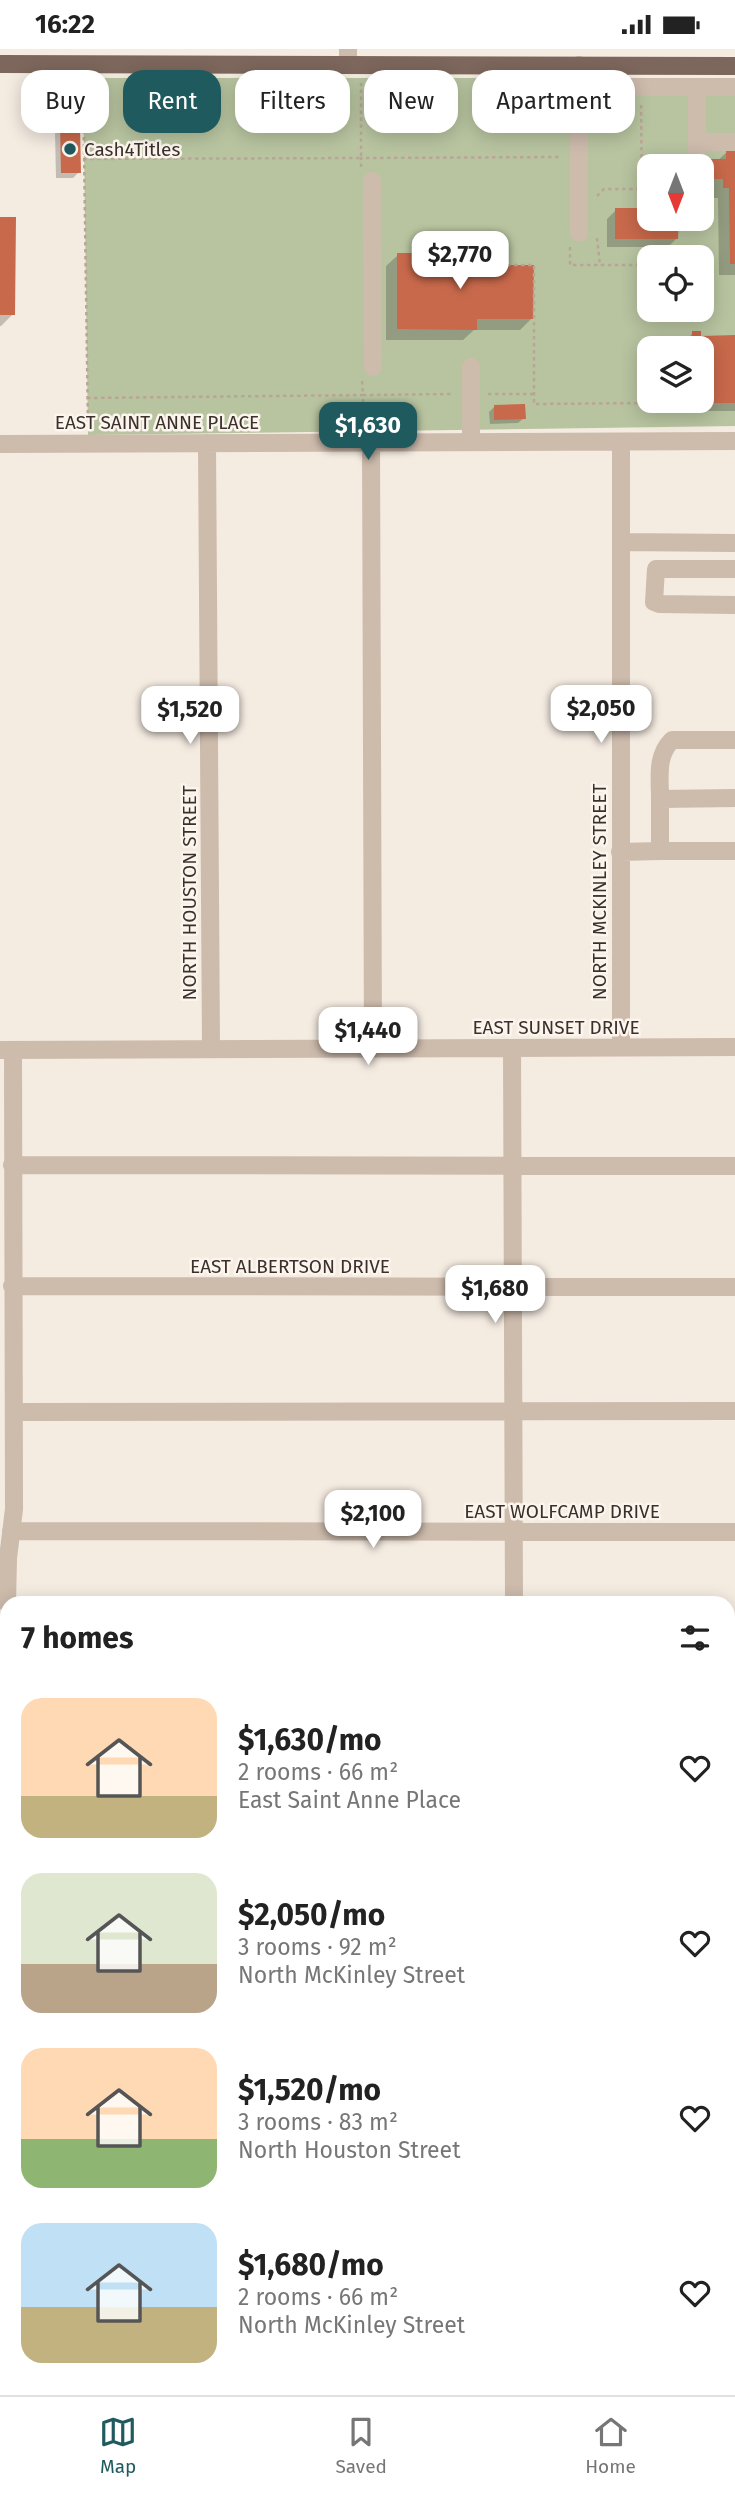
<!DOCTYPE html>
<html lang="en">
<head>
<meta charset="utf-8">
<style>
  body { margin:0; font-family:"Fira Sans",sans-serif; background:#f6f6f6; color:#222; height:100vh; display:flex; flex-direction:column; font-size:26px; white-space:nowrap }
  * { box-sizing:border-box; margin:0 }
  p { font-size:23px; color:#767676 }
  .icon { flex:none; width:38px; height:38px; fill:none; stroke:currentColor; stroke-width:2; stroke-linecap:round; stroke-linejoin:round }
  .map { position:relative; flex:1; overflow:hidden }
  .sheet { position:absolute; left:0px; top:1547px; width:735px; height:800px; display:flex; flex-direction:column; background:#fff; border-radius:21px 21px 0 0; box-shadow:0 4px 18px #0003 }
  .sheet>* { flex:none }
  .banner { position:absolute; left:21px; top:21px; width:693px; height:63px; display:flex; gap:14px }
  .needle { width:46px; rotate:180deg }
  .controls { position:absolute; left:637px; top:105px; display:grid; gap:14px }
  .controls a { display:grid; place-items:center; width:77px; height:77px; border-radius:14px; background:#fff; box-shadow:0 4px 18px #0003; font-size:35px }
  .price { position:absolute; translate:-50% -60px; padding:0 16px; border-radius:14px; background:#fff; color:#222; font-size:23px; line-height:46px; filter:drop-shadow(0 2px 4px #0008) }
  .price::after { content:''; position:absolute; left:50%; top:42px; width:21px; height:16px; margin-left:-10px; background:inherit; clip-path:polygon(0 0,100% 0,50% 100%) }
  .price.on { background:#1f5a5e; color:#fff }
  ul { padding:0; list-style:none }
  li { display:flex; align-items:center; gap:21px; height:175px; padding:0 21px }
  li span { display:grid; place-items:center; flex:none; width:196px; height:140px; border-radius:21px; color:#555 }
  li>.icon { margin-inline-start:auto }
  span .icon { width:84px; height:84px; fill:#fffc; stroke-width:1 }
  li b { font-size:30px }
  h2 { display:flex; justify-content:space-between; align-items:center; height:84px; padding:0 21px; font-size:30px }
  .chip { padding:0 24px; border-radius:21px; background:#fff; box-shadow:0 4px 18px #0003; font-size:24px; line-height:63px }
  .chip.on { background:#1f5a5e; color:#fff }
  .status { display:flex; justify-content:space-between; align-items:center; height:49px; padding:0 35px; background:#fff; direction:ltr }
  .status svg { height:19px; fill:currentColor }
  .tab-bar { display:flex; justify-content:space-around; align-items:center; height:98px; border-top:2px solid #e0e0e0; background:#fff; font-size:19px; color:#767676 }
  .tab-bar a { display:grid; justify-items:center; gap:4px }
  .tab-bar .on { color:#1f5a5e }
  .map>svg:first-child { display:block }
  .green { fill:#b8c4a0; fill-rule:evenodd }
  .shadow { fill:#0003; fill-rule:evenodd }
  .building { fill:#c8694b }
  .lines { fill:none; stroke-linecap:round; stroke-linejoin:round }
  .path { stroke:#b9a596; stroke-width:2.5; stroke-dasharray:3.5 3.5; stroke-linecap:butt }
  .minor { stroke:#cdbbac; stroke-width:18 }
  .major { stroke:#7d675c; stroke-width:18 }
  .poi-dot { fill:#1f5a5e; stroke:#fbf5ee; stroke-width:2.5 }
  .labels { text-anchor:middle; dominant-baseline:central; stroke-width:5; stroke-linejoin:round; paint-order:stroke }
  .poi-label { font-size:19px; fill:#3b302b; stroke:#fbf5ee; text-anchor:start }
  .street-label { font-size:19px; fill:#3b302b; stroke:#fbf5ee }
</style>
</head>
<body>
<div class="status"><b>16:22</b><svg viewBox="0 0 49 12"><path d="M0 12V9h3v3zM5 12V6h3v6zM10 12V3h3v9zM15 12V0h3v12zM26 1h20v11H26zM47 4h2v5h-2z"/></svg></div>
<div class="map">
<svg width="735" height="2346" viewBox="0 0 735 2346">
  <rect width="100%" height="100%" fill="#f4ebe1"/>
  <path class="green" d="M83,29H735V377L88,386ZM649,117H702V170H649ZM649,208H702V261H649ZM649,299H702V352H649Z"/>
  <path class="shadow" d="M61,77L79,123L73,129H56L55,83Z
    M727,103H735V226H719L718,149H713V141H702V121L712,111H718Z
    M616,161H649V170H677V189L668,198H607V170Z
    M0,169L13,265L1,277H0Z
    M398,206L477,218L532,269L520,281H474L463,291H386V217Z
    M693,284L699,289L735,288V362H644V298L652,289H688ZM649,299H702V352H649Z
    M495,357L524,369L518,374L490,375L489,363Z"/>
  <path class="building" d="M80,75L81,124H61L60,76Z
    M726,101H735V215H730L729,139H723V130H711V110H726Z
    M615,159H649V170H679L678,190H615Z
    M0,168H16L15,266H0Z
    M397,204H479V216H534L533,270H477V281L397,280Z
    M692,282H701V287L735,286V354H652V352H702V299H652V288L692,287Z
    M525,355L526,370L494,371V356Z"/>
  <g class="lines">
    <path class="path" d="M83,32L88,379
      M641,56L642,140
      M83,110L361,109V34
      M361,118V109L562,108
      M597,147L604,140H649
      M597,189L600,216H649
      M570,198V216H600
      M479,216H534V355L652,354
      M362,332L363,346L453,345
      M488,345H534
      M87,349L363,346V378"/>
    <path class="minor" d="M348,15V0
      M579,16V184
      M579,38H735
      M698,93H735
      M697,117V38
      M372,132L373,318
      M471,393V318
      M207,394L211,999
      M371,394L373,999
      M0,395L735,392
      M622,493L735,494
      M735,520H656L654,553L659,555L735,556
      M735,749L660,750V802H735
      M660,750C660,728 656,707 672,691H735
      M620,803L660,802
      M621,998V393
      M512,999L514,1554
      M0,1001L735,998
      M12,1116L735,1117
      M12,1237L735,1238
      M14,1363L735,1362
      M11,1482L735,1483
      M7,1554L8,1509L14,1460L13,1001
      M7,1575V1618
      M728,1608H735
      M728,1727H735
      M0,1999H7
      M728,2000H735
      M0,2112H7
      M0,2278H7
      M339,2346V2340
      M425,2346L426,2340
      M639,2346V2340"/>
    <path class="major" d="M0,15L735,17"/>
  </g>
  <circle class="poi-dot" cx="70" cy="100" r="7"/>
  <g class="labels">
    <g class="poi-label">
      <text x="84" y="100">Cash4Titles</text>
    </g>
    <g class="street-label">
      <text x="157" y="373">EAST SAINT ANNE PLACE</text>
      <text transform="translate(599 843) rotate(-90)">NORTH MCKINLEY STREET</text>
      <text transform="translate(189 844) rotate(-90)">NORTH HOUSTON STREET</text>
      <text x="556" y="978">EAST SUNSET DRIVE</text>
      <text x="290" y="1217">EAST ALBERTSON DRIVE</text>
      <text x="562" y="1462">EAST WOLFCAMP DRIVE</text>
    </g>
  </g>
</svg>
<div class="controls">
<a><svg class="needle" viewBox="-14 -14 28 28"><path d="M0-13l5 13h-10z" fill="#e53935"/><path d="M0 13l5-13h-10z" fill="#767676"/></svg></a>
<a><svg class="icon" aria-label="locate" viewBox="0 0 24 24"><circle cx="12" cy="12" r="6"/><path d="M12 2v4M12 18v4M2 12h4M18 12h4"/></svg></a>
<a><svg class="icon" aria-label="layers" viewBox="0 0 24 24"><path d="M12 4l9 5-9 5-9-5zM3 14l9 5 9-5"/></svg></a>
</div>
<b class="price" style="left:460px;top:242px">$2,770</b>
<b class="price on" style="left:368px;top:413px">$1,630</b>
<b class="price" style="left:601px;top:696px">$2,050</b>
<b class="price" style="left:190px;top:697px">$1,520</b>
<b class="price" style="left:368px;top:1018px">$1,440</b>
<b class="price" style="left:495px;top:1276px">$1,680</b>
<b class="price" style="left:373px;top:1501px">$2,100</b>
<div class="banner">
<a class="chip">Buy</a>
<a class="chip on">Rent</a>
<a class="chip">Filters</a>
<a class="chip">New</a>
<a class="chip">Apartment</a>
</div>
<section class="sheet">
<h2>7 homes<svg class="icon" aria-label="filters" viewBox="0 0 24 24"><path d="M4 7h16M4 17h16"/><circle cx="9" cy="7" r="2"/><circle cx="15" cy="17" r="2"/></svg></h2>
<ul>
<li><span style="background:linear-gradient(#ffd9b3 70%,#c2b280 0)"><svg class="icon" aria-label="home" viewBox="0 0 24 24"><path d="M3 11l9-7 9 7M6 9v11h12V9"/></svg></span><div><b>$1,630/mo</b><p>2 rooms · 66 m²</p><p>East Saint Anne Place</p></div><svg class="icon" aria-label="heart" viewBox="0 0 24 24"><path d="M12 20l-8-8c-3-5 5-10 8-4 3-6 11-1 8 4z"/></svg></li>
<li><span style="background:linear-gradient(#dfe7d0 65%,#b9a48a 0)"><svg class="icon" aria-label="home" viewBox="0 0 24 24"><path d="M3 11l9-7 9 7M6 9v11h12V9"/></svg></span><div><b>$2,050/mo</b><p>3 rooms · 92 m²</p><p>North McKinley Street</p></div><svg class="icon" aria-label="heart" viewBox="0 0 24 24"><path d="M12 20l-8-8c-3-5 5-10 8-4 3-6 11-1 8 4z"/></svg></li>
<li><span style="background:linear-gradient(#ffd9b3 65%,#8fb573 0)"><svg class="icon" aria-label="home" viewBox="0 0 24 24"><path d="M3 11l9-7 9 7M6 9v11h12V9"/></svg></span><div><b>$1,520/mo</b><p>3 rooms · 83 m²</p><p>North Houston Street</p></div><svg class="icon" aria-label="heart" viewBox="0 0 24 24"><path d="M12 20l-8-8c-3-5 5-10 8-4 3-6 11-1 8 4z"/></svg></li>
<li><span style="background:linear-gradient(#bfe0f5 60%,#c2b280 0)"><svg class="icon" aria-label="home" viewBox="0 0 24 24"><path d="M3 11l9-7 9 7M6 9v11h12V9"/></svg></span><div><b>$1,680/mo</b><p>2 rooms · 66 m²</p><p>North McKinley Street</p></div><svg class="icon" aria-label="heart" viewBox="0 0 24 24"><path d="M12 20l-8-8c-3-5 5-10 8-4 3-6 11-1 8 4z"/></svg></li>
</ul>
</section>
</div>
<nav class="tab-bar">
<a class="on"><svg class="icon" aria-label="map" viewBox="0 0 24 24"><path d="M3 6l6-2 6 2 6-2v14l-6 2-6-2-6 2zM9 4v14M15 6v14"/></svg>Map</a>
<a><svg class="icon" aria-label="saved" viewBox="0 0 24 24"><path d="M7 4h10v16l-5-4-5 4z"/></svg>Saved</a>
<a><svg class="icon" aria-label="home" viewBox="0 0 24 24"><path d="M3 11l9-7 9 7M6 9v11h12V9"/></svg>Home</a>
</nav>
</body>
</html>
